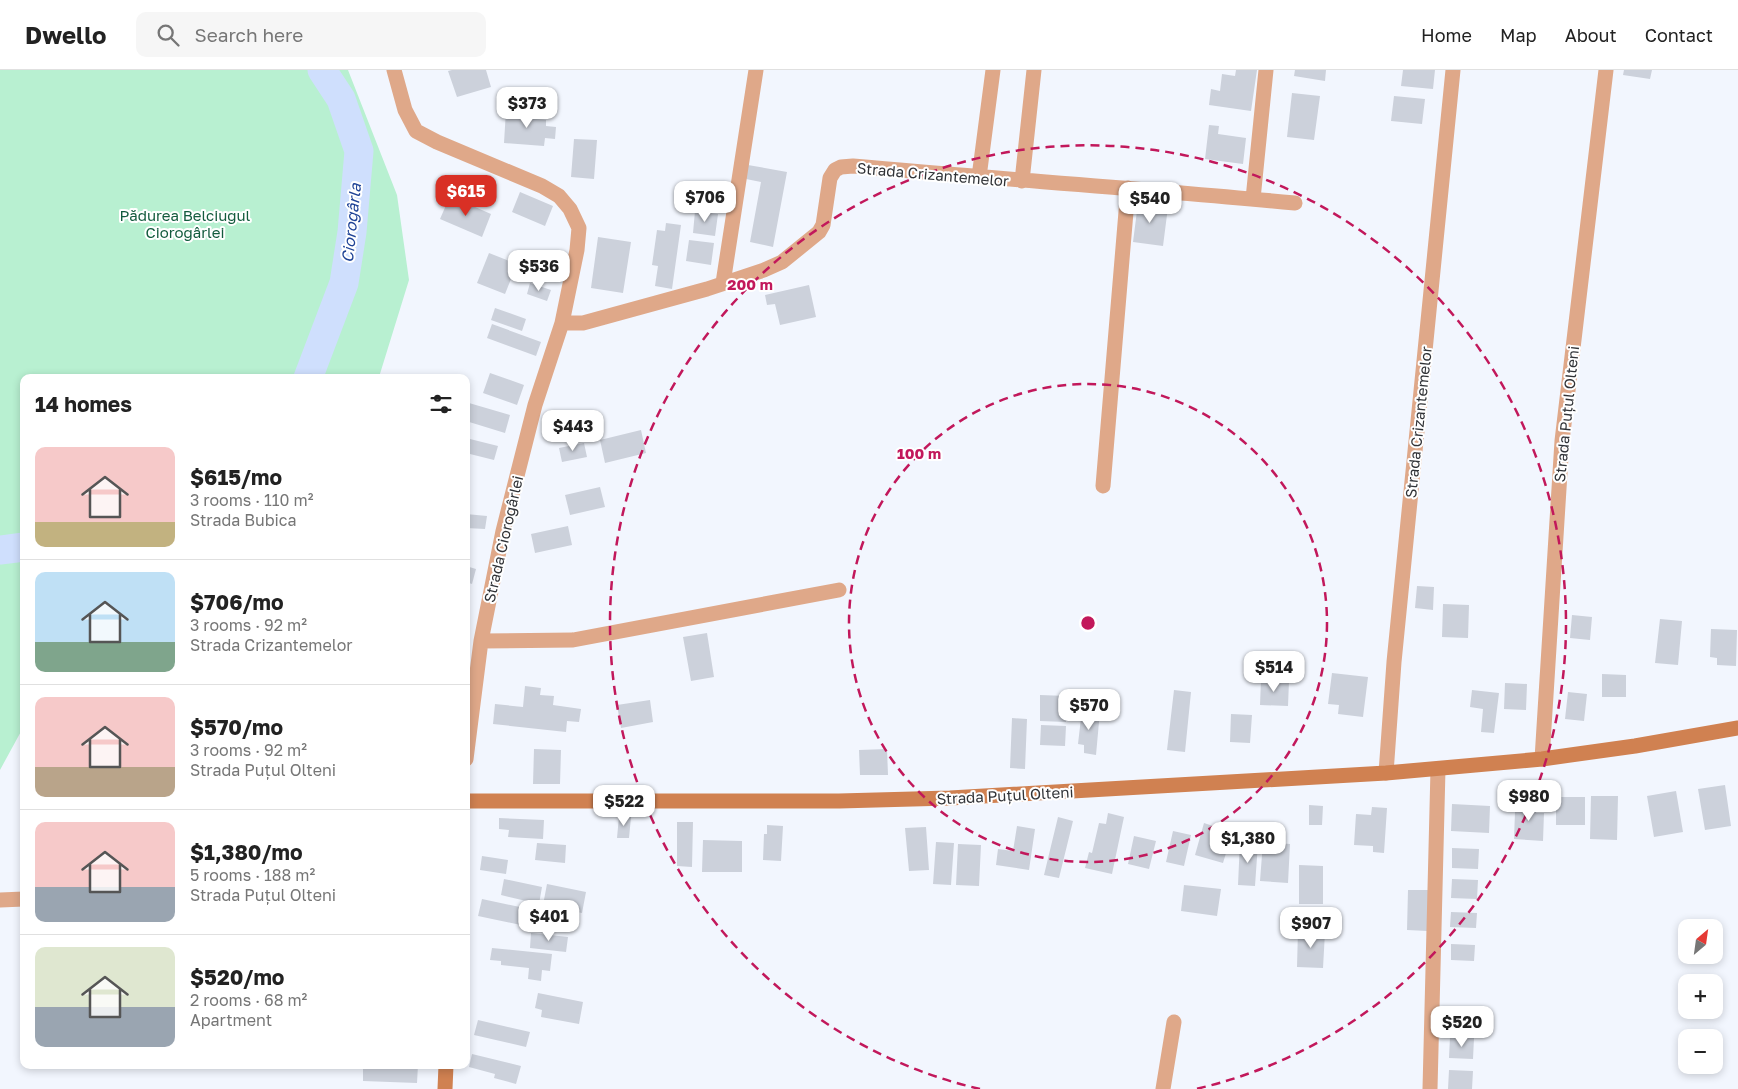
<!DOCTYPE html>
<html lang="en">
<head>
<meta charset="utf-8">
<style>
  body { margin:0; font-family:"Golos Text",sans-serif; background:#f6f6f6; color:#222; height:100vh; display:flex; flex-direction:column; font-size:19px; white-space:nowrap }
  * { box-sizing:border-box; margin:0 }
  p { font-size:16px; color:#767676 }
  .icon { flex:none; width:28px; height:28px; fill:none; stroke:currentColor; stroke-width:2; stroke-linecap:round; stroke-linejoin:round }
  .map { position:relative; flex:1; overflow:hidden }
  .panel { position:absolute; left:20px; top:304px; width:450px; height:695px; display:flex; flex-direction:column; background:#fff; border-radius:10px; box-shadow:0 2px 8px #0003 }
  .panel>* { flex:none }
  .needle { width:32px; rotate:29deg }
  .tools { position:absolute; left:1678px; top:849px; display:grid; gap:10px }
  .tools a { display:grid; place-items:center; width:45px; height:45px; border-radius:10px; background:#fff; box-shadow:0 2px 8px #0003; font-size:25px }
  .price { position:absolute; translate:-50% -42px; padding:0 11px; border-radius:10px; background:#fff; color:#222; font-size:16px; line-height:32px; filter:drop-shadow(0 1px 2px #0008) }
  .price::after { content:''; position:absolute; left:50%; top:30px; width:15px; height:11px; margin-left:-8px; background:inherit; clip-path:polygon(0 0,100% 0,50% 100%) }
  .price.current { background:#d93025; color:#fff }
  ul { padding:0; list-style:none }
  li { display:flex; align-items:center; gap:15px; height:125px; padding:0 15px }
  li+li { border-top:1px solid #e0e0e0 }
  li span { display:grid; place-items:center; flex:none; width:140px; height:100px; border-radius:10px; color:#555 }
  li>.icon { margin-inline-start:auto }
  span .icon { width:60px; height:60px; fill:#fffc; stroke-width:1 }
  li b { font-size:21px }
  h2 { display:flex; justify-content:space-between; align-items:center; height:60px; padding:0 15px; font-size:21px }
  header { display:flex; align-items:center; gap:30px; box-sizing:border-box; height:70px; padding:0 25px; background:#fff; border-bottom:1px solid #e0e0e0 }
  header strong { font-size:24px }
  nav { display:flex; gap:28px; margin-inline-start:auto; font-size:18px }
  .search { width:350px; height:45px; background:#f6f6f6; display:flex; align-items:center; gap:12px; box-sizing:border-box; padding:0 18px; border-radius:10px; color:#767676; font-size:19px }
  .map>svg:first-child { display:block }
  .green { fill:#b8f0d1 }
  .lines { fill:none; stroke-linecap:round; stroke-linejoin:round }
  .river { stroke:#cfdffd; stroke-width:29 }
  .building { fill:#ccd1db }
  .street { stroke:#dfa889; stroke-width:15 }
  .secondary { stroke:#d08151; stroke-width:15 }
  .ring { fill:none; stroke:#c2185b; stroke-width:2.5; stroke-dasharray:9 6 }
  .labels { text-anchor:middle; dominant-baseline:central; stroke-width:4; stroke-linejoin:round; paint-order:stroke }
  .street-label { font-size:15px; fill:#313337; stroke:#fff }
  .park-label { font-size:15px; fill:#125b3d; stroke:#fff }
  .water-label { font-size:16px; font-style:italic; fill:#1f4396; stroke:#fff }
  .centre { fill:#c2185b; stroke:#fff; stroke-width:2.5 }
  .ring-label { font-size:15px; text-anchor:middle; font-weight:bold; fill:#c2185b; stroke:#fff; stroke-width:4; stroke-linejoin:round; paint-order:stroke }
</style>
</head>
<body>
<header>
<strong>Dwello</strong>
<div class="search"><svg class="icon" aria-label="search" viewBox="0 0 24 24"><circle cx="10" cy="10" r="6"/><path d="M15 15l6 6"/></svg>Search here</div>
<nav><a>Home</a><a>Map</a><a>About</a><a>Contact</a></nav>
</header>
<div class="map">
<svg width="1738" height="1019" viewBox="0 0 1738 1019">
  <rect width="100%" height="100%" fill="#f2f6fe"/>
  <path class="green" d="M0,0H348L397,125L409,210L379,307L24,308V656L0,700Z"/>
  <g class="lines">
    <path class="river" d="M308,308L344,213L352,162L359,81L341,29L322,0
      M0,480L24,477"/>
  </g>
  <path class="building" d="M452,0H486L491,17L457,27L448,1Z
    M1236,0H1257L1251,41L1209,35L1211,19L1220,21L1222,4L1235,6Z
    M1295,0H1326L1325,11L1294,6Z
    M1403,0H1435L1433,19L1401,16Z
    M1624,0H1652L1650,9L1623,5Z
    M1292,23L1320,26L1314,70L1287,67Z
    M1394,26L1425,29L1422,54L1391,51Z
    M506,40L537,42L536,49L546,50V56L556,57L555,69L545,68L544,76L504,73Z
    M1209,55L1219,56L1218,64L1246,68L1243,94L1205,89Z
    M574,69L597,70L594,109L571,107Z
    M748,95L787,102L773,177L750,172L761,112L746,109Z
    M520,122L553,136L545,156L512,142Z
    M450,126L491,144L482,167L440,149Z
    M1138,133L1168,137L1163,176L1133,172Z
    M695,141L718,144L715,166L693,163Z
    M666,153L681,155L672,219L655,216L658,196L652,195L657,160L665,161Z
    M598,167L631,172L623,223L591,218Z
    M689,170L714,173L711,195L686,191Z
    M489,183L517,194L505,224L477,213Z
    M530,213L551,220L547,231L527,224Z
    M809,215L816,247L780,255L775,234L767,235L765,225Z
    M495,238L526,249L522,261L491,250Z
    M492,254L541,272L536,286L487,268Z
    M490,303L524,315L517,335L483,323Z
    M469,333L510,345L505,363L466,351V343Z
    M641,360L646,383L605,393L600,370Z
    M466,368L498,376L494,390L466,383Z
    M584,373L587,387L562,392L559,378Z
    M600,417L605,437L570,445L565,425Z
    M466,444L487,446L485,459L466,458Z
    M568,456L572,475L535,483L531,464Z
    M466,496L476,499L472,514L466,512Z
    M1417,516L1434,517L1433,540L1415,538Z
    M1443,534L1469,535L1468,568L1442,567Z
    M1572,545L1592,547L1590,570L1570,568Z
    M1660,549L1682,551L1678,595L1655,593Z
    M1711,559L1737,560L1736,596L1717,595V588L1710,587Z
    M707,563L714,607L691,611L683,567Z
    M1332,603L1368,607L1363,647L1338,644L1339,635L1328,634Z
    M1602,604L1626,605V627H1602Z
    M1261,610L1289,611L1288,636L1260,635Z
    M1505,613L1527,614L1526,640L1504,639Z
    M525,616L541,618L540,625L554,626L553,635L581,639L579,652L567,651L566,662L493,654L495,634L523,637Z
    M1174,620L1191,622L1185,682L1167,680Z
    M1472,620L1499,623L1494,663L1481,662L1483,639L1470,637Z
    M1568,622L1587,624L1584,651L1565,649Z
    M1040,625L1067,626L1066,652L1040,651Z
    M650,630L653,652L621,658L617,635Z
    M1082,639L1100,641L1096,685L1084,683V675L1078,674Z
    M1231,644L1252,645L1250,673L1230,672Z
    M1012,648L1027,649L1025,699L1010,698Z
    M1041,655L1066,656L1065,676L1040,675Z
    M534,679L561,680L560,714H533Z
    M887,679L888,705H860L859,680Z
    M1725,715L1731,756L1705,760L1698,719Z
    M1676,721L1683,762L1654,767L1647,726Z
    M1591,726H1618L1617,770L1590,769Z
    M1556,727H1585V755H1556Z
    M1522,729L1537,730L1536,743H1544L1543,771L1514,769L1515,742H1521Z
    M1452,734L1490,736L1489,763L1451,761Z
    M1309,735L1323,736L1322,755H1309Z
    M1372,737L1387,738L1384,783L1373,782V776L1354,775L1356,744L1371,745Z
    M1108,743L1124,747L1112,804L1085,798L1089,782L1092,783L1099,753L1106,754Z
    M619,746L631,747L629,768H617Z
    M1058,747L1073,751L1059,808L1044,805Z
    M499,748L544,750L543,769L508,767L509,760L499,759Z
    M677,752H693L692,797L677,796Z
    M1204,753L1222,759L1219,767L1230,770L1223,793L1195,785Z
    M767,755L783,756L781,791L763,790L764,764H767Z
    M1017,756L1035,759L1029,800L996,795L998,779L1013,781Z
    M926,757L929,800L909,801L905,758Z
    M1173,761L1191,765L1184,796L1166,792Z
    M1134,766L1156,771L1149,799L1128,794Z
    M703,770L742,771V802H702Z
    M1240,771L1258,773L1255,816L1238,815Z
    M936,772L954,773L951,815L933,814Z
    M1263,772L1290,774L1288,813L1260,811Z
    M537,773L566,775L565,793L535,790Z
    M958,774L981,775L979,816L956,815Z
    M1452,778L1479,779L1478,799L1452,798Z
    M482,786L508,790L506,804L480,800Z
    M1299,795L1323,796V834H1299Z
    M504,809L542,817L539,834L501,825Z
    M1452,809L1478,810L1477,829L1451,828Z
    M547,814L586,822L582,843L543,835Z
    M1184,815L1221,819L1217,846L1181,841Z
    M1408,820H1429L1428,861L1407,860Z
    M482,829L553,844L549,861L478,846Z
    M1451,842L1477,843L1476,858L1450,857Z
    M1298,860L1325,862L1323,898L1297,897Z
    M531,863L568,867L566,882L530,878Z
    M1451,874L1475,875L1474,891L1451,890Z
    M492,878L552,884L550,901L542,900L541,911L528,909L529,898L501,895V891L490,890Z
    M538,923L583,932L579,954L541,947L542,940L535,938Z
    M1449,936L1476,937L1475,958L1448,957Z
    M478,950L530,962L526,977L474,965Z
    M1450,967L1474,968L1473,989L1449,988Z
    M472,984L521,996L516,1014L494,1008L495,1004L469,997Z
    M280,995H320V997L280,998Z
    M363,995H418L417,1013L363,1011Z
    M1449,1000L1473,1001L1472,1019H1448Z"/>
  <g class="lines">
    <path class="street" d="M394,0L405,40L416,61L437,72L542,116L559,126L570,139L579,158L577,180L562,253L535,335L503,461L481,571L466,689
      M979,107L993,0
      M1022,111L1034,0
      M1253,129L1266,0
      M723,213L756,0
      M562,253H583L707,219L764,200L782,192L819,162L823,155L830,108L835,100L841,97L853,96C1000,109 1148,119 1295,133
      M1103,416L1128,118
      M481,571L573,570L839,520
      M1542,689L1562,371L1606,0
      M1386,703L1394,592L1453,0
      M0,830L24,829
      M1163,1019L1174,952
      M1430,1019L1438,699"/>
    <path class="secondary" d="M466,731H839L950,728L1386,703L1542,689L1635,676L1738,658
      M445,1019L446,995"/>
  </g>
  <g class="ring">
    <circle cx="1088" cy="553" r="239"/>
    <path d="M980 1019A478 478 0 1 1 1196 1019"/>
  </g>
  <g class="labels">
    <g class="street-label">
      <text transform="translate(933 104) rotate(5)">Strada Crizantemelor</text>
      <text transform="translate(1566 344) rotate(-84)">Strada Puțul Olteni</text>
      <text transform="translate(1418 352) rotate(-84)">Strada Crizantemelor</text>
      <text transform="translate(503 469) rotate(-77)">Strada Ciorogârlei</text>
      <text transform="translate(1005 725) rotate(-3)">Strada Puțul Olteni</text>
    </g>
    <g class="park-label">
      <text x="185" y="145">Pădurea Belciugul<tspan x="185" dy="17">Ciorogârlei</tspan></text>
    </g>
    <g class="water-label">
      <text transform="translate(351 153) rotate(-84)">Ciorogârla</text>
    </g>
  </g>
  <circle cx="1088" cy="553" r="8" class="centre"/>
  <g class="ring-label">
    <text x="750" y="220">200 m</text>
    <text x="919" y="389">100 m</text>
  </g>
</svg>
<div class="tools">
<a><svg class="needle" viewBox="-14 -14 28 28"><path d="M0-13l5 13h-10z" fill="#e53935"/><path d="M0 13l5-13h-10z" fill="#767676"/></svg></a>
<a>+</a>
<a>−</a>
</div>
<b class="price" style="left:527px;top:59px">$373</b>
<b class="price current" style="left:466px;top:147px">$615</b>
<b class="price" style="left:705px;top:153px">$706</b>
<b class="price" style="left:1150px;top:154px">$540</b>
<b class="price" style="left:539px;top:222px">$536</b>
<b class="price" style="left:573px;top:382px">$443</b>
<b class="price" style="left:1274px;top:623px">$514</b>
<b class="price" style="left:1089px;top:661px">$570</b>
<b class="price" style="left:1529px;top:752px">$980</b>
<b class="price" style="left:624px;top:757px">$522</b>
<b class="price" style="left:1248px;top:794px">$1,380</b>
<b class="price" style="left:549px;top:872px">$401</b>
<b class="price" style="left:1311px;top:879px">$907</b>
<b class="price" style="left:1462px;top:978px">$520</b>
<section class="panel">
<h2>14 homes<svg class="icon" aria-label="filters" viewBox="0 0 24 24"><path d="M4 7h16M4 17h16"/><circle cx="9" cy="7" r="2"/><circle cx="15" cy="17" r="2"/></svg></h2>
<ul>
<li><span style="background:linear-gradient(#f6c9c9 75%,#c2b280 0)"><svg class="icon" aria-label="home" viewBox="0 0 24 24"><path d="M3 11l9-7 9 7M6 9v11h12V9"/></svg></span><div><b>$615/mo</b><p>3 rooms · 110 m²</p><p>Strada Bubica</p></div></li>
<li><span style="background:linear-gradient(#bfe0f5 70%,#7fa58c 0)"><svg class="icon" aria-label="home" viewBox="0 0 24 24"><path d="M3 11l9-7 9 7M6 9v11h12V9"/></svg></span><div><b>$706/mo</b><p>3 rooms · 92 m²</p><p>Strada Crizantemelor</p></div></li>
<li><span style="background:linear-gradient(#f6c9c9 70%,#b9a48a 0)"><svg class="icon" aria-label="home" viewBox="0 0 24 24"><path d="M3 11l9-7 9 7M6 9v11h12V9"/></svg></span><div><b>$570/mo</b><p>3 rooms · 92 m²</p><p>Strada Puțul Olteni</p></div></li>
<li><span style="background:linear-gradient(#f6c9c9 65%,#9aa5b1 0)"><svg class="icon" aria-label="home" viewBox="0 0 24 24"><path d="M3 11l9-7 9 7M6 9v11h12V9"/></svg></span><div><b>$1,380/mo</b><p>5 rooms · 188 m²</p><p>Strada Puțul Olteni</p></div></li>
<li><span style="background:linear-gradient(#dfe7d0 60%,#9aa5b1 0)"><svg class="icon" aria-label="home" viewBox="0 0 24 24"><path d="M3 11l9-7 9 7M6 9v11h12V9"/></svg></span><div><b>$520/mo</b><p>2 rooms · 68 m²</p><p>Apartment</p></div></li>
</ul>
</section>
</div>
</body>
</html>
